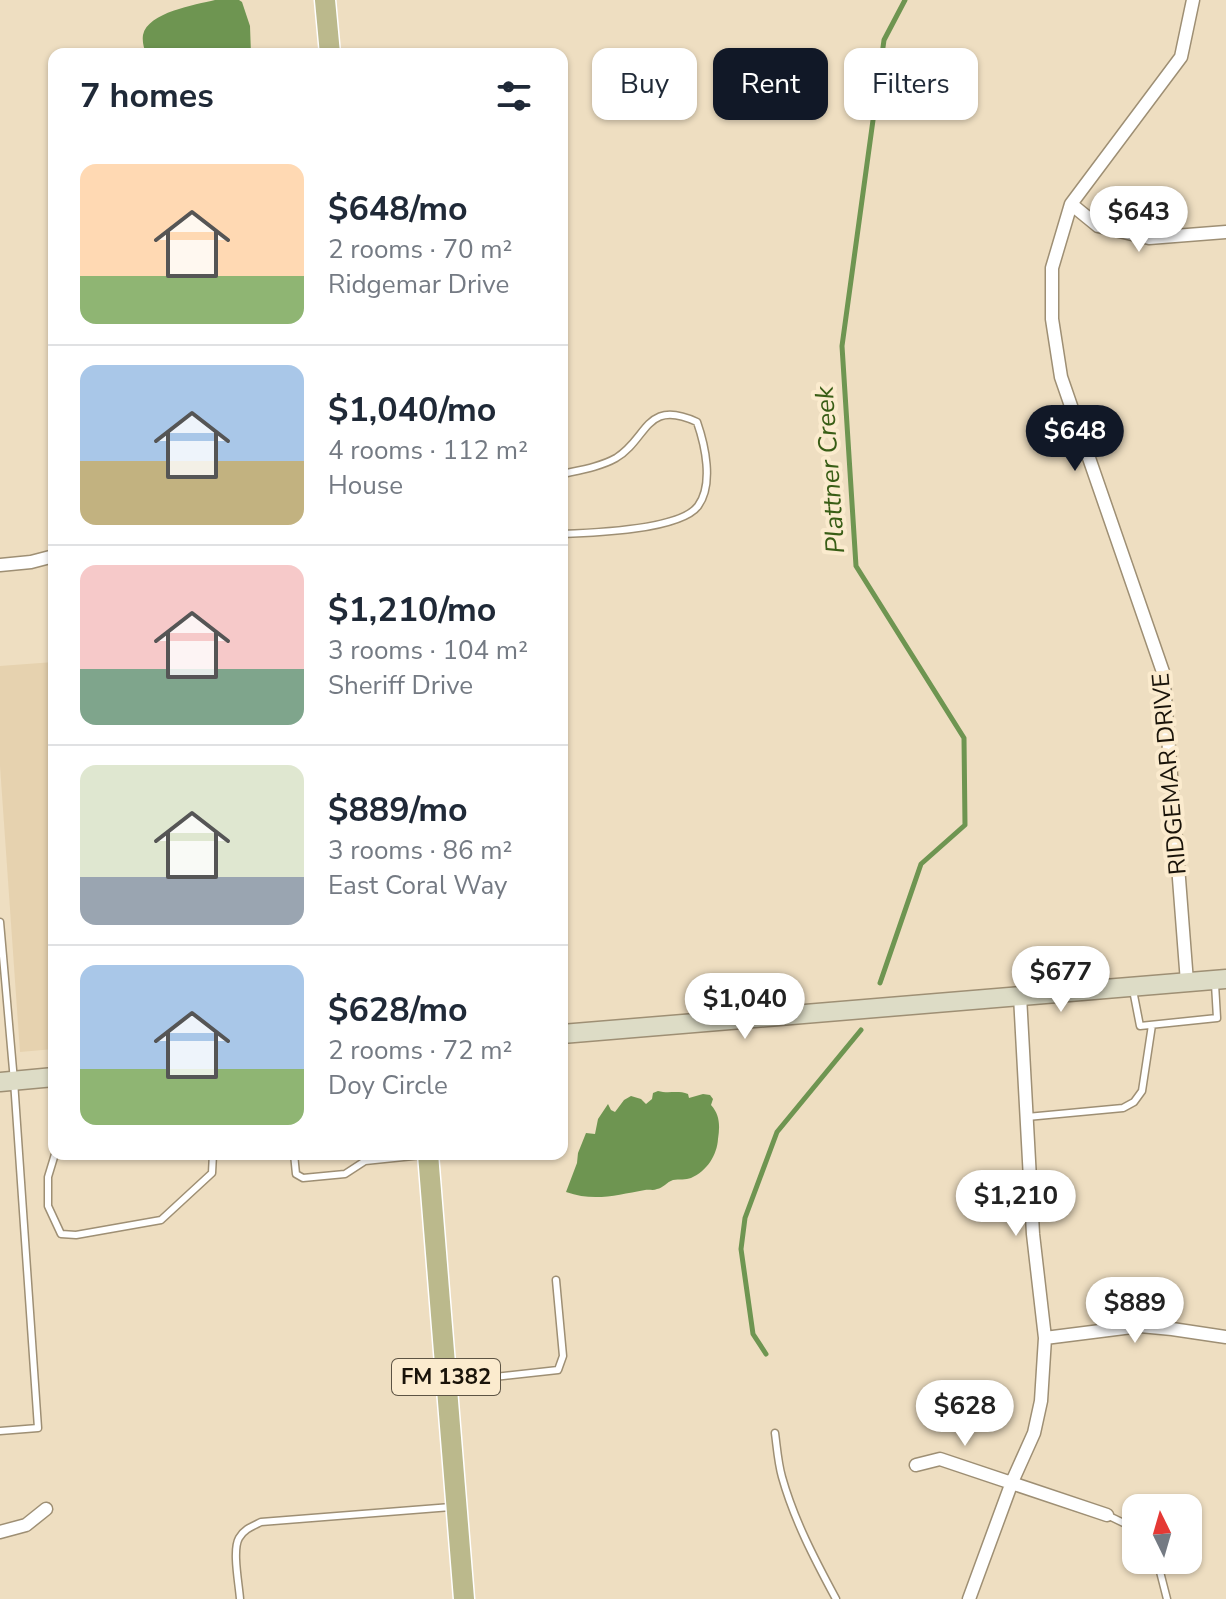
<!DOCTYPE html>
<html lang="en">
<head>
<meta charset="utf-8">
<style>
  body { margin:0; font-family:"Nunito Sans",sans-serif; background:#f2f2f3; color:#1f2937; height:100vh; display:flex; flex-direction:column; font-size:30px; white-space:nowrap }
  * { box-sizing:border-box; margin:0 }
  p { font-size:26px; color:#747a83 }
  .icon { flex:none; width:44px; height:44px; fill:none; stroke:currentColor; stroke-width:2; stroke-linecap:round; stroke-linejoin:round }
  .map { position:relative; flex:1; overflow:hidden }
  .panel { position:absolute; left:48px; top:48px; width:520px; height:1112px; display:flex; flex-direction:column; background:#fff; border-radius:16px; box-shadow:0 2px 6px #0004 }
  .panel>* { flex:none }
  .top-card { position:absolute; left:592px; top:48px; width:514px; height:72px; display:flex; gap:16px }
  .needle { width:52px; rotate:355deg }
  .controls { position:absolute; left:1122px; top:1494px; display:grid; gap:16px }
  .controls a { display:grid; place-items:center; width:80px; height:80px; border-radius:16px; background:#fff; box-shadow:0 2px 6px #0004; font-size:40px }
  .price { position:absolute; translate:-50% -68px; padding:0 18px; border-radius:28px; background:#fff; color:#222; font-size:26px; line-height:52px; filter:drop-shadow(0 2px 4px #0008) }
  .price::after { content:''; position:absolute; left:50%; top:48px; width:24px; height:18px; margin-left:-12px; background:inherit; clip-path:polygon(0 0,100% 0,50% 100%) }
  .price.current { background:#111827; color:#fff }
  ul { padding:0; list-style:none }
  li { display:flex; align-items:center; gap:24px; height:200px; padding:0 32px }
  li+li { border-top:2px solid #e0e1e3 }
  li span { display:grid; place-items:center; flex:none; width:224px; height:160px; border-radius:16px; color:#555 }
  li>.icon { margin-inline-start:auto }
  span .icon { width:96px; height:96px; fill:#fffc; stroke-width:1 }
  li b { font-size:34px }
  h2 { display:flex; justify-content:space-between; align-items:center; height:96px; padding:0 32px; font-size:34px }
  .chip { padding:0 28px; border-radius:16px; background:#fff; box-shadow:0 2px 6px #0004; font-size:28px; line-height:72px }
  .chip.current { background:#111827; color:#fff }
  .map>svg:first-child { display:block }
  .built { fill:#e6d2af }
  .water { fill:#6e9551 }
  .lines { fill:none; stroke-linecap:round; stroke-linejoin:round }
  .stream { stroke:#6e9551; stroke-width:5 }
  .lane-casing { stroke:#9e8f74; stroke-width:9 }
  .street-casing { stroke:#9e8f74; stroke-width:15 }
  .secondary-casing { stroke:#9e8f74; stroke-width:21 }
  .primary-casing { stroke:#fff; stroke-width:23 }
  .lane { stroke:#fff; stroke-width:6 }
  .street { stroke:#fff; stroke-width:12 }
  .secondary { stroke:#dddcc6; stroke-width:18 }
  .primary { stroke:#bbb98c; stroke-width:20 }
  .labels { text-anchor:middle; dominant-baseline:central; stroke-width:8; stroke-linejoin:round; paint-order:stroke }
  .shield { fill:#fbebce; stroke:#5d5444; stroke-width:2 }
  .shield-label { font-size:22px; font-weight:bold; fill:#191309 }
  .street-label { font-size:24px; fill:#191309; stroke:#fbebce }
  .water-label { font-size:26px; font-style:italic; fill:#385d15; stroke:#fbebce }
</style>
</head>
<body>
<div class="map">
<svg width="1226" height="1599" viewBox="0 0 1226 1599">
  <rect width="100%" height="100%" fill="#eedec1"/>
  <path class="built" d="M54,662V1049L20,1052L0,766V666Z"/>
  <path class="water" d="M215,0H239L242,2L250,26L251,54H146C144,48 142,42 143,35C148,12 195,5 215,0Z
    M658,1091C668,1094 678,1090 688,1094L689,1098L703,1094L710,1095L713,1099L711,1105C720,1115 720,1126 718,1139C717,1155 707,1171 691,1178C686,1180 679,1179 673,1180C667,1182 663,1188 657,1189C653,1191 649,1189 645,1190C617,1195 594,1202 566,1192L577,1163L578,1153L586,1133L595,1134L598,1119L608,1104L611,1110L615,1112L624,1100L631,1096L641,1099L646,1104L652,1099L653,1093Z"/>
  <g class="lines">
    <path class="stream" d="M880,983L921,864L965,825L964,738L856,566L842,346L884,40L905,0
      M766,1354L753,1334L741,1249L745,1218L777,1132L861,1030"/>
    <g class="lane-casing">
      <path id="lane" d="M562,474C580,470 600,467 616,458C648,439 645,398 697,422C705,445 714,484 698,506C680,530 592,533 562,534
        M0,922L14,1081L38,1428L0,1431
        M1133,990L1140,1026L1217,1018L1215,984
        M1027,1117L1123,1108L1134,1102L1142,1091L1152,1025
        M55,1154L48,1177V1206L61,1234L76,1235L161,1220L212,1173L213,1154
        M294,1154L296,1174L303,1178L345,1174L365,1161L423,1155
        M450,1382L558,1370L563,1356L556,1280
        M775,1433C777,1448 778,1463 782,1477C794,1520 815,1560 836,1599
        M1107,1515L1136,1529
        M1157,1560L1167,1599
        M240,1599C239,1584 232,1550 239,1538C244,1529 253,1526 261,1522L451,1507"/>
    </g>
    <g class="street-casing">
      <path id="street" d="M1071,204L1098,226L1149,238L1226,232
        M0,565L31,562L54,556
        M1187,982L1163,672L1061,377L1052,319V268L1071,204L1181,57L1193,0
        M1045,1338L1140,1326L1172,1329L1226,1337
        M916,1465L940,1459L1107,1515
        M0,1532L26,1525L46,1509
        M969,1599L1012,1482L1034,1433L1041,1401L1045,1338L1033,1234L1020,996"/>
    </g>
    <g class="secondary-casing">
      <path id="secondary" d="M562,1034L1226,979
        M0,1082L54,1077"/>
    </g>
    <g class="primary-casing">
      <path id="primary" d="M325,0L330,54
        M428,1154L464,1599"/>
    </g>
    <use href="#lane" class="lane"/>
    <use href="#street" class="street"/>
    <use href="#secondary" class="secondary"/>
    <use href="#primary" class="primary"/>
  </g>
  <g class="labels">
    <rect class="shield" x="392" y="1359" width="108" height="36" rx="6"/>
    <g class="shield-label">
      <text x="446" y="1377">FM 1382</text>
    </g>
    <g class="street-label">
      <text transform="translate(1169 774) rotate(-95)">RIDGEMAR DRIVE</text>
    </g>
    <g class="water-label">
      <text transform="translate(830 470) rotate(-94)">Plattner Creek</text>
    </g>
  </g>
</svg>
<div class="controls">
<a><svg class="needle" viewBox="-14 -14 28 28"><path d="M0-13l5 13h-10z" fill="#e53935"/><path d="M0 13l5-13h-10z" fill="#747a83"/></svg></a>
</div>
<b class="price" style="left:1139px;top:254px">$643</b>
<b class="price current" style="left:1075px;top:473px">$648</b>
<b class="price" style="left:1061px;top:1014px">$677</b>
<b class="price" style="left:745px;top:1041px">$1,040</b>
<b class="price" style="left:1016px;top:1238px">$1,210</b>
<b class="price" style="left:1135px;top:1345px">$889</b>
<b class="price" style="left:965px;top:1448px">$628</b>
<div class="top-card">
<a class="chip">Buy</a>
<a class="chip current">Rent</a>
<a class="chip">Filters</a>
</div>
<section class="panel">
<h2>7 homes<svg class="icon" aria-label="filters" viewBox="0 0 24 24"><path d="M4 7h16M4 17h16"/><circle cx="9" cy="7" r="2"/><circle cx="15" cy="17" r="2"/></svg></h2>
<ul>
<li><span style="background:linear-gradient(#ffd9b3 70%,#8fb573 0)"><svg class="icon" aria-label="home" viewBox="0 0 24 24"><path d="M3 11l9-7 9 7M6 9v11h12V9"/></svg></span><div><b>$648/mo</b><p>2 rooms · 70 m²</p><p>Ridgemar Drive</p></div></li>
<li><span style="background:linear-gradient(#a9c7e8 60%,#c2b280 0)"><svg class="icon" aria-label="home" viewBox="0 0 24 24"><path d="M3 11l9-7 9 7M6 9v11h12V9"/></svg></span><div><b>$1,040/mo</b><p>4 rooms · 112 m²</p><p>House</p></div></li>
<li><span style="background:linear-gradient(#f6c9c9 65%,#7fa58c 0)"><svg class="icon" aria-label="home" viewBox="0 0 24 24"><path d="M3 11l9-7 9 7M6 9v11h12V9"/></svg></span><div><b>$1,210/mo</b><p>3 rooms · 104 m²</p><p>Sheriff Drive</p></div></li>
<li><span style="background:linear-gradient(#dfe7d0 70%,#9aa5b1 0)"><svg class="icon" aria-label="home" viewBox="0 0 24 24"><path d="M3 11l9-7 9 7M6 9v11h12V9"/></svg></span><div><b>$889/mo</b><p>3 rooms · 86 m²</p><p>East Coral Way</p></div></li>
<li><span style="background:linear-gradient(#a9c7e8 65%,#8fb573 0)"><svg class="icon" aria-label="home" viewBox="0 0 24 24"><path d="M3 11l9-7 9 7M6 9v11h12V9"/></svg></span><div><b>$628/mo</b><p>2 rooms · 72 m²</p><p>Doy Circle</p></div></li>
</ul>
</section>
</div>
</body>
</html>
